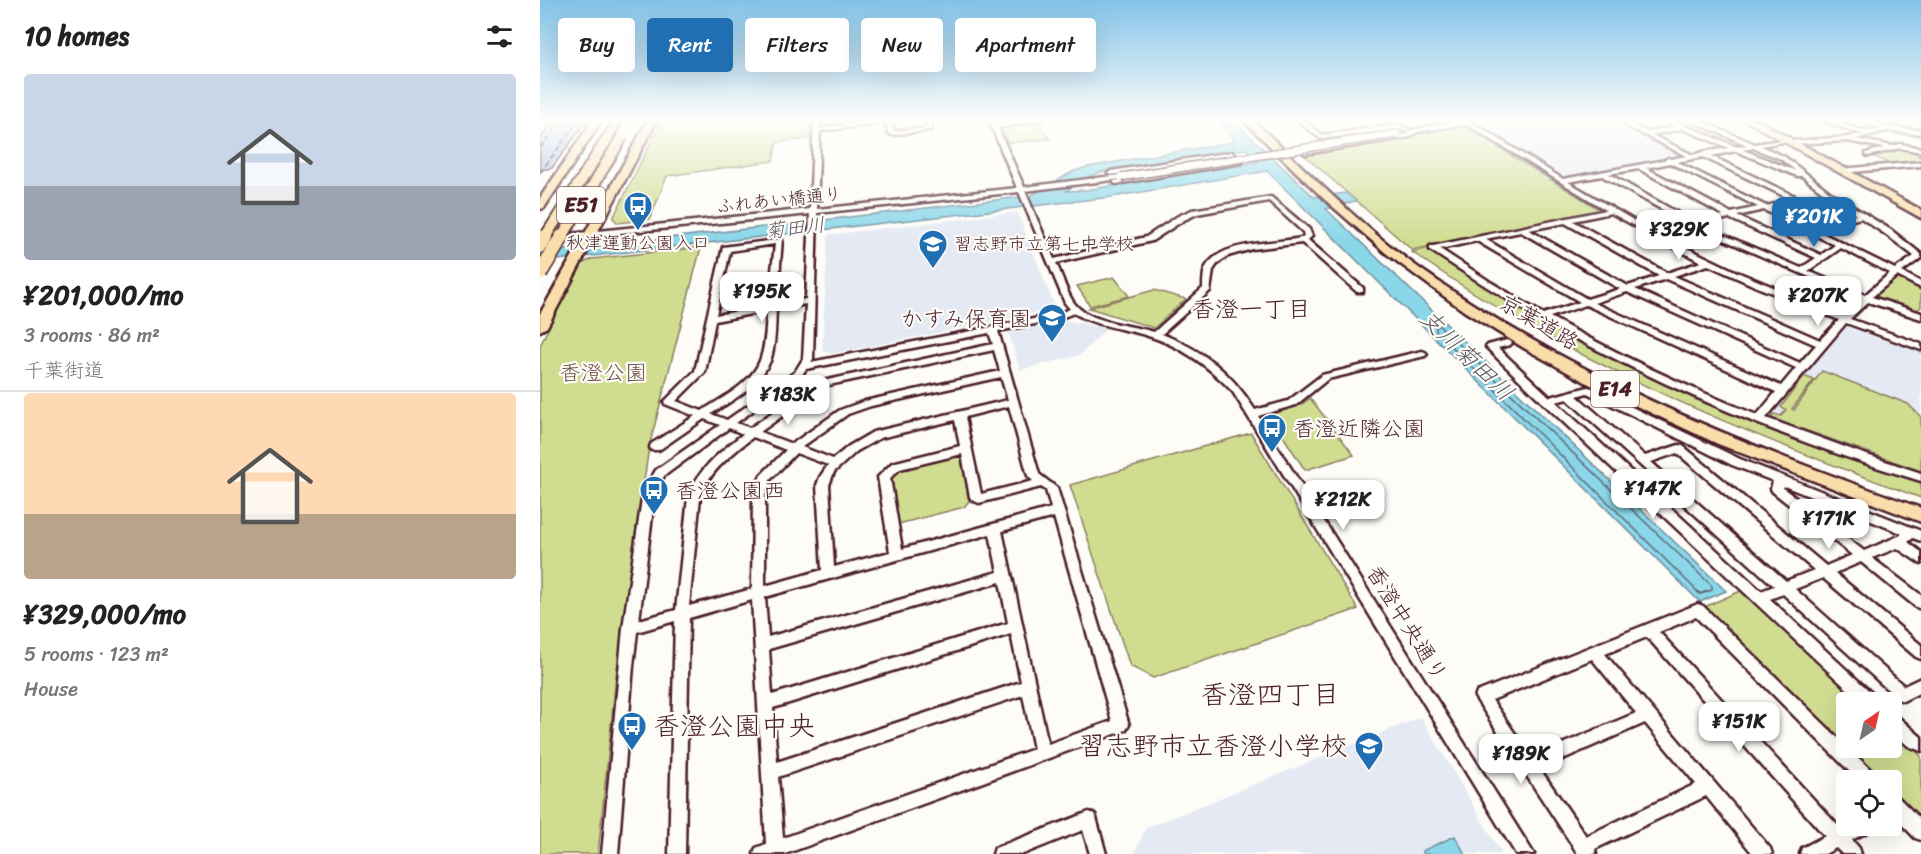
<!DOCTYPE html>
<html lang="en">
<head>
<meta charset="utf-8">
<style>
  body { margin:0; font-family:Sriracha,"Klee One",sans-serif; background:#f2f2f2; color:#222; height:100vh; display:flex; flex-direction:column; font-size:22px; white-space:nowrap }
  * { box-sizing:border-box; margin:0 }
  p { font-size:20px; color:#767676 }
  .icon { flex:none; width:33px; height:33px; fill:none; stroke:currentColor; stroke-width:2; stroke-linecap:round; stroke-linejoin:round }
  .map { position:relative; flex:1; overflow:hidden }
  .panel { display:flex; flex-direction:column; background:#fff; width:540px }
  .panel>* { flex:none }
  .hud { position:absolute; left:18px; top:18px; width:570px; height:54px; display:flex; gap:12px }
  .needle { width:39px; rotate:34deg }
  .controls { position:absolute; left:1296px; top:692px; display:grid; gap:12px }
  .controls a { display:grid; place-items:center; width:66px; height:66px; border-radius:6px; background:#fff; box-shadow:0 6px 24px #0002; font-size:30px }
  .price { position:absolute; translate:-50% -51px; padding:0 14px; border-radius:12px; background:#fff; color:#222; font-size:20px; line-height:39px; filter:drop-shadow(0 2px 3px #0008) }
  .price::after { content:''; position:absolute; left:50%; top:36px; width:18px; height:14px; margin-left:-9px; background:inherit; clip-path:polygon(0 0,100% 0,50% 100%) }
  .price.selected { background:#1f6fb2; color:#fff }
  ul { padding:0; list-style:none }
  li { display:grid; align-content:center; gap:12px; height:318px; padding:0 24px }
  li+li { border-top:2px solid #e0e0e0 }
  li span { display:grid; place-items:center; height:186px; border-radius:6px; color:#555 }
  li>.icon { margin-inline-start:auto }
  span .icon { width:108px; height:108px; fill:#fffc; stroke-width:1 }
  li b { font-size:26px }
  h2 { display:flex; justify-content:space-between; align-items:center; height:72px; padding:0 24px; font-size:26px }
  .chip { padding:0 21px; border-radius:6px; background:#fff; box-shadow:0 6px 24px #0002; font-size:21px; line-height:54px }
  .chip.selected { background:#1f6fb2; color:#fff }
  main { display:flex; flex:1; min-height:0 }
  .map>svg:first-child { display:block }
  .built { fill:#e4e9f3 }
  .green { fill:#d0dd91; stroke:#8d7e5e; stroke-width:1.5 }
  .water { fill:#8ad7e9; stroke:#708d9d; stroke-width:1.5; fill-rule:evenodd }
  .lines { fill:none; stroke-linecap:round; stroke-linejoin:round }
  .shore-far1 { stroke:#646977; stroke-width:1.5 }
  .shore { stroke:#646977; stroke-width:2 }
  .building { fill:#aabceb; stroke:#4a1f2b; stroke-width:1.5 }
  .minor-casing { stroke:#4a1f2b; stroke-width:5 }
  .highway-casing { stroke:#4a1f2b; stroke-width:5 }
  .minor { fill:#fdfcf7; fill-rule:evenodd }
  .highway { fill:#f9deab; fill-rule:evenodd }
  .rail { stroke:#4a1f2b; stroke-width:2; stroke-dasharray:6 3; stroke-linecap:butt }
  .minor-bridge-casing { stroke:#4a1f2b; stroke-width:10; stroke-linecap:butt }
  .highway-bridge-far1-casing { stroke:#4a1f2b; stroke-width:14; stroke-linecap:butt }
  .highway-bridge-casing { stroke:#4a1f2b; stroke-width:17; stroke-linecap:butt }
  .minor-bridge { stroke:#fdfcf7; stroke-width:7 }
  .highway-bridge-far1 { stroke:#f9deab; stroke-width:10 }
  .highway-bridge { stroke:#f9deab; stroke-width:14 }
  .labels { text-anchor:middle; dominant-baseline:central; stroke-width:4.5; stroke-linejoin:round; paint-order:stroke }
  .far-street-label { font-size:18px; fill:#4a1f2b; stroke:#fdfcf7 }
  .far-poi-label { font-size:18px; fill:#4a1f2b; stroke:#fdfcf7 }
  .far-water-label { font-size:20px; font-style:italic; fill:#5d5664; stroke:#fdfcf7 }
  .shield { fill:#fdfcf7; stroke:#806168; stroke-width:1.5 }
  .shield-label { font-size:21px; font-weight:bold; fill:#4a1f2b }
  .poi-label { font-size:22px; fill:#4a1f2b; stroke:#fdfcf7; text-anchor:start }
  .street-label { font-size:22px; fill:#4a1f2b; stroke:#fdfcf7 }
  .park-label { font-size:22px; fill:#6c4e44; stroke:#fdfcf7 }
  .neighbourhood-label { font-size:24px; fill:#4a1f2b; stroke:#fdfcf7 }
  .water-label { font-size:24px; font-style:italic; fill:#5d5664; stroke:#fdfcf7 }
  .near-poi-label { font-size:27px; fill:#4a1f2b; stroke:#fdfcf7; text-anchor:start }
  .near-neighbourhood-label { font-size:28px; fill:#4a1f2b; stroke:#fdfcf7 }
</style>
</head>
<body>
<main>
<section class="panel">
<h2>10 homes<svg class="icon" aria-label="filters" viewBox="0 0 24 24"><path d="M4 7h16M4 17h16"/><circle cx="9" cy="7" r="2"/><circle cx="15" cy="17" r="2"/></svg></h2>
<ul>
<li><span style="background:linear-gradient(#c9d6e8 60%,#9aa5b1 0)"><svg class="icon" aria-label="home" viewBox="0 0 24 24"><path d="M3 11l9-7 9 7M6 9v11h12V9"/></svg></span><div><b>¥201,000/mo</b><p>3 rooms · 86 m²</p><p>千葉街道</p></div></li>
<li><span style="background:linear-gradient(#ffd9b3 65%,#b9a48a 0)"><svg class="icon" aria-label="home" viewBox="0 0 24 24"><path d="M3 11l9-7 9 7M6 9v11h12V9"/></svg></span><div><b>¥329,000/mo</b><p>5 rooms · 123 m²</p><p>House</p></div></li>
</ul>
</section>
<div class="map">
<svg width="1381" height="854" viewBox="0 0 1381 854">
  <rect width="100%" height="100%" fill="#fdfcf7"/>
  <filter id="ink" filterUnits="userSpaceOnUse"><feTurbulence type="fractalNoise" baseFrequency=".0167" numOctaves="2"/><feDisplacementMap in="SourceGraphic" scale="12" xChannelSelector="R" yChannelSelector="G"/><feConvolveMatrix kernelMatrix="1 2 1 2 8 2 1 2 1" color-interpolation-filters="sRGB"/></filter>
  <g filter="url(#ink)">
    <path class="built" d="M955,120H1076L1146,155L1028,178L940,124Z
      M477,212L514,305L507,311L291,354L282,351L288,235Z
      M525,320L567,328L540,355L480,370L468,331Z
      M1304,326L1381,352V473L1228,418Z
      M881,717L962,854H594L606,828Z"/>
    <path class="green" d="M122,120H271L270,139L237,142L233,161L127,176L110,219L78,223L73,218Z
      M498,123L510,139L468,143L462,128Z
      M923,126L1062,211L872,250L763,154Z
      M1360,146L1381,150L1378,156L1381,157V164L1355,166L1328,154Z
      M161,247L109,447L76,676L58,854H0V346L37,266L52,259Z
      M889,248L912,264L1099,369L1381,480V498C1203,433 1028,362 872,252Z
      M1355,276L1381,286V307L1374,312L1331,298Z
      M574,277L589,296L550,306L537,286Z
      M614,290L646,299L614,328L549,308Z
      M1282,371L1368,404L1381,417V471L1231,418L1234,414L1241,416L1246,410L1241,407L1264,376L1274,380L1252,409L1254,410Z
      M770,398L814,455L765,470L730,416L732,413L761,405Z
      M711,433L818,609L613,678L590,666L530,485Z
      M420,454L429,501L424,507L358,524L352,477L361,469Z
      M1203,590L1323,702H1306V747H1352V729L1381,756V827L1352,797V780H1334L1162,608Z"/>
    <path class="water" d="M677,120H693L774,197L806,193L816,201L786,209L1186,591L1160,602L727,171L572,197L0,262V253L490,196L532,172L547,167L693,142L694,138ZM706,149L718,162L546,190L526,191L545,178L561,172Z
      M915,836L925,854H884L882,851Z"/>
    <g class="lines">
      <path class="shore-far1" d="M1159,593L896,331V326H900L1172,586V590L1163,593"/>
      <path class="shore" d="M1157,591L1160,594L1168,591"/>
    </g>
    <path class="building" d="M47,120L12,168L0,170V139L13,122Z"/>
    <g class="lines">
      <g class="minor-casing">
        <path id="minor" d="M274,120H280V128L338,120H358L352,122L354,131L386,128V120H392L391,130L351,135L348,133L346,123L280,131L277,209L477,188L449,120H455L457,125L485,120H502L458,128L484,187L581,175L584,177L581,179L485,191L514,259L606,237L638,216L652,210L731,197L769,229L772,236L768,240L823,288V292H817L762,243L712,249L688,256L678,263L673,270L670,291L622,334C664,351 690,371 715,410L748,401L782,375L882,351L885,352L887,354L885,356L788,379L756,405L718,416L994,854H976L693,392C669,366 640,345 605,335C581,328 556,326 534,313L516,320L458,331L499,474L517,488L589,725L586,730L245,854H214L216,848L226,844L212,600L149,618L145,854H129L135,621L97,632L93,666L78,854H62L83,628L103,492L116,470L180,425L164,419L119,450H111L110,447L111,444L155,416L125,404L124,402L155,371L183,247L242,239L237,304L266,299L270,214L0,241V237L270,209ZM479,192L525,303L530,309L514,315L271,362L273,359L277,213ZM729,201L763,232L764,236L761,238C734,244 679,240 665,269C663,275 663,282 663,288L614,332C592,325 549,323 534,303C526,292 522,275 516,263L612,241L644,220L657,214ZM235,244L228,306L176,315L190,251ZM266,304L263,359L255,372L187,420L171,414C193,400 219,386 230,361C236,345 235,326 236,310ZM227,311C226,327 226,343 221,358C213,383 183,397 162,411L136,401L165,372L175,321ZM449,333L453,344L283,381L255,397L210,428L196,423L261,376L266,369ZM454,350L460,371L325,401L300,410L252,444L220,432L262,402L289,385ZM461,377L468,400L333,432L309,446L293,459L262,447L308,414L331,406ZM469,406L488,476L493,481L441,494L425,417ZM415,420L420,446L352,463L338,477L350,552L294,567L289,485L294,472L317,451L340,438ZM189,428L203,434C180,452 158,469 148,497L136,610L99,620L115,492L124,476ZM213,437L246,450L221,475L213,495L212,589L149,606L160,497C169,471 192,454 213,437ZM256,453L288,465L280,477L277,485L282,570L225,586V495L230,480ZM422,454L430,497L432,500L439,503L501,487L506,490L511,508L362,549L350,478L360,469ZM514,517L572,721L508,744L462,531ZM450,534L458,572L228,637L225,597ZM460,582L468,623L232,695L229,649ZM471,634L481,682L237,762L233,708ZM483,695L494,749L243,838L238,777Z
          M757,120H764L782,135L857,125L869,129L866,131L857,129L781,139Z
          M920,120L930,121L1023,179L1125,160L1128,158L1131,159L1146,156L1075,120H1083L1107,132L1136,126L1123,120H1132L1197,147L1207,145L1149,120H1158L1215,144L1248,139V141L1221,146L1245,157L1291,193L1351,230L1381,254V258L1362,272L1381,282V288L1357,276L1332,297L1381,313V319L1328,302L1310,319L1381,344V350L1306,323L1226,418L1321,453L1381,473V481C1251,442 1124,388 1005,322C966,300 928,275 890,250V246H893L1066,210L926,124L877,132L870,137L765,154L762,152L765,150L868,134L867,131ZM1142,129L1189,148L1162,152L1153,155L1112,135ZM1213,148L1241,159L1256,171L1203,150ZM1196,151L1257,176H1262L1284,193L1259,198L1171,156ZM1163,157L1252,200L1226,206L1137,162ZM1130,163L1218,207L1191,213L1106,168ZM1099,169L1183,215L1154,222L1069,174ZM1062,176L1146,223L1112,231L1028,182ZM1288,196L1316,215L1268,226L1232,209ZM1224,210L1295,245L1281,255L1197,216ZM1071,213L1161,262L1127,273L1033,221ZM1189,218L1276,258L1261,268L1161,225ZM1321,218L1345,234L1374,256L1355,269L1274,229ZM1025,223L1119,276L1088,286L989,230ZM1152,226L1320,299L1303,316L1197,272L1118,234ZM981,232L1080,289L1047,299L945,239ZM937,241L1040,302L1003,314L952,283L900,249ZM1301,248L1350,273L1325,295L1268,271ZM1168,265L1217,287L1299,320L1280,340L1134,276ZM1126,279L1276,345L1260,363L1095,289ZM1087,292L1256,368L1241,386L1054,303ZM1046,305L1236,392L1217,415C1146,387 1077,354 1010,317Z
          M1279,120C1302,120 1318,135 1340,129L1318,120H1328L1347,127L1381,130V134L1346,131L1316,139L1352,146L1360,144L1381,148V152L1360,148L1328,156L1326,155V153L1344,148L1307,141L1251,144V142L1253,141L1308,137L1322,134Z
          M692,152L702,161V163L576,184L573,182L574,181L695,161L691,156L571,175L568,173L571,171Z
          M1381,162V166L1300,173L1297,171L1300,169Z
          M967,340L970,341L972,343L970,345L958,348L1010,397L1048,387L1052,388L1200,459L1381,531V541L1373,538L1368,542L1381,552V564L1357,548L1332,558L1381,595V609L1376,607L1321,562L1295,573L1381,645V659L1376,657L1283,578L1255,589L1364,686L1381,678V692L1363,701L1358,699L1243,594L1230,599L1336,697L1338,702H1321L1003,403L946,347L948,345ZM1047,393L1192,465L1233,481L1231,489L1233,492L1312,555L1286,566L1143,446L1139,445L1105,456L1037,396ZM1027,399L1234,586L1221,591L1016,402ZM1137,453L1274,570L1246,581L1111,462ZM1244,486L1361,533V535L1324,551L1243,488Z
          M1158,604L1163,606L1335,774L1337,780H1318L1156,617L1119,632L1300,828L1306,825H1331L1329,831L1312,840L1319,848L1321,854H1302L1296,848L1285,854H1260L1262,848L1285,836L1107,637L1065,654L1230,848L1232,854H1213L1166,796L1055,849L1056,854H1038L935,697L937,692ZM1052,659L1096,713L991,757L952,700ZM1105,723L1156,784L1046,836L1000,769Z
          M1352,714L1357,716L1381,737V751L1368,746L1352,731Z
          M1352,795L1358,797L1381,820V840L1375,838L1352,814Z
          M549,812L555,814L566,854H550L543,830L483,854H453L455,848Z"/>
      </g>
      <g class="highway-casing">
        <path id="highway" d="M53,120H62L4,208L0,209V198Z
          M74,120H83L70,141H64L62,139Z
          M108,120H117L7,327L0,331V314Z
          M703,120H713C767,171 819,225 879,268C1032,377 1205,446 1381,508V522L1178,444L1047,383L984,348L924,311L847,254L784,199Z
          M1205,120H1217L1381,210V218Z"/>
      </g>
      <use href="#minor" class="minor"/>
      <use href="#highway" class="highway"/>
      <path class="rail" d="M0,148L23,120
        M0,173L39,120"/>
      <g class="minor-bridge-casing">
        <path id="minor-bridge" d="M581,177L856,134"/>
      </g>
      <g class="highway-bridge-far1-casing">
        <path id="highway-bridge-far1" d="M4,239L67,139
          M21,239L82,137"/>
      </g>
      <g class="highway-bridge-casing">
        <path id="highway-bridge" d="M0,245L5,237
          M0,273L22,237"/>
      </g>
      <use href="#minor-bridge" class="minor-bridge"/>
      <use href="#highway-bridge-far1" class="highway-bridge-far1"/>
      <use href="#highway-bridge" class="highway-bridge"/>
    </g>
  </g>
  <linearGradient id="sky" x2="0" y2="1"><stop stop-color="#82c2e8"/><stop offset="0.5" stop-color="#fefefb"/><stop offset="1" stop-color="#fefefb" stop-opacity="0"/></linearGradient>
  <rect width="1381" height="240" fill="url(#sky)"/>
  <defs>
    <g id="bus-pin" transform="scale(1.5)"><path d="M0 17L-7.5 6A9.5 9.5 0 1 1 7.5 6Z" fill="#1f6fb2" stroke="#fdfcf7"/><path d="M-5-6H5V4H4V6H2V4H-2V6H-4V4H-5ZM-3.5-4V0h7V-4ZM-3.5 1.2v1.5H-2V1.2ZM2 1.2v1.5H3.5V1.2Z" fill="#fff"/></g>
    <g id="school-pin" transform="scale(1.5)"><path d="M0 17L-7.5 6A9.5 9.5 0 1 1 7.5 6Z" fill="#1f6fb2" stroke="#fdfcf7"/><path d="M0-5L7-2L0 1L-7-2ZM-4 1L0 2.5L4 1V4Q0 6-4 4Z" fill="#fff"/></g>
  </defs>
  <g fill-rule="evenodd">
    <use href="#bus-pin" x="98" y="206"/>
    <use href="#school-pin" x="393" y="244"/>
    <use href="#school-pin" x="512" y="318"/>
    <use href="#bus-pin" x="732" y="428"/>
    <use href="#bus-pin" x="114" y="490"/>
    <use href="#bus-pin" x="92" y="726"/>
    <use href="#school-pin" x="829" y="746"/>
  </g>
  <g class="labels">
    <g class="far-street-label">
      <text transform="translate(239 200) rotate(-6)">ふれあい橋通り</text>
    </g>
    <g class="far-poi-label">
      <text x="98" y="243">秋津運動公園入口</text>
      <text x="414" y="244" text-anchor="start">習志野市立第七中学校</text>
    </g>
    <g class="far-water-label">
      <text transform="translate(255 228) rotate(-7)">菊田川</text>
    </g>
    <g class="shield">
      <rect x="17" y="187" width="48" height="36" rx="4.5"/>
      <rect x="1051" y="371" width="48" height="36" rx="4.5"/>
    </g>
    <g class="shield-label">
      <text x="41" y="205">E51</text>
      <text x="1075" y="389">E14</text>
    </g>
    <g class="poi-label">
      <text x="491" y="318" text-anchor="end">かすみ保育園</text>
      <text x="753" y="428">香澄近隣公園</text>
      <text x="135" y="490">香澄公園西</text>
    </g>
    <g class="street-label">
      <text transform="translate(999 322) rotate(30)">京葉道路</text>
      <text transform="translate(867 623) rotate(58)">香澄中央通り</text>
    </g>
    <g class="park-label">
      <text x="63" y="372">香澄公園</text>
    </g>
    <g class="neighbourhood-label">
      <text x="711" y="309">香澄一丁目</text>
    </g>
    <g class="water-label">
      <text transform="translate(927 355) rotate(44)">支川菊田川</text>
    </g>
    <g class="near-poi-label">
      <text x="113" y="726">香澄公園中央</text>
      <text x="808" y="746" text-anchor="end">習志野市立香澄小学校</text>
    </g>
    <g class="near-neighbourhood-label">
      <text x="730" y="694">香澄四丁目</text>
    </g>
  </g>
</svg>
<div class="controls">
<a><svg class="needle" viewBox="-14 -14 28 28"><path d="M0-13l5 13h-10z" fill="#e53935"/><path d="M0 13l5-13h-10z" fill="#767676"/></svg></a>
<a><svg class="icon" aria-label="locate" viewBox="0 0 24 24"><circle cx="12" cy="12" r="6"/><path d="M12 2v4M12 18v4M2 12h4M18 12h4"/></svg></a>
</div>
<b class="price selected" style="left:1274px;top:248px">¥201K</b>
<b class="price" style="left:1139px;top:261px">¥329K</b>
<b class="price" style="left:222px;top:323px">¥195K</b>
<b class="price" style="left:1278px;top:327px">¥207K</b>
<b class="price" style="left:248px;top:426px">¥183K</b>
<b class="price" style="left:1113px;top:520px">¥147K</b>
<b class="price" style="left:803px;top:531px">¥212K</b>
<b class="price" style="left:1289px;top:550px">¥171K</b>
<b class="price" style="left:1199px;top:753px">¥151K</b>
<b class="price" style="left:981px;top:785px">¥189K</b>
<div class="hud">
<a class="chip">Buy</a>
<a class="chip selected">Rent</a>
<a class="chip">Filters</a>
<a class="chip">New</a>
<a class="chip">Apartment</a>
</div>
</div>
</main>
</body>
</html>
